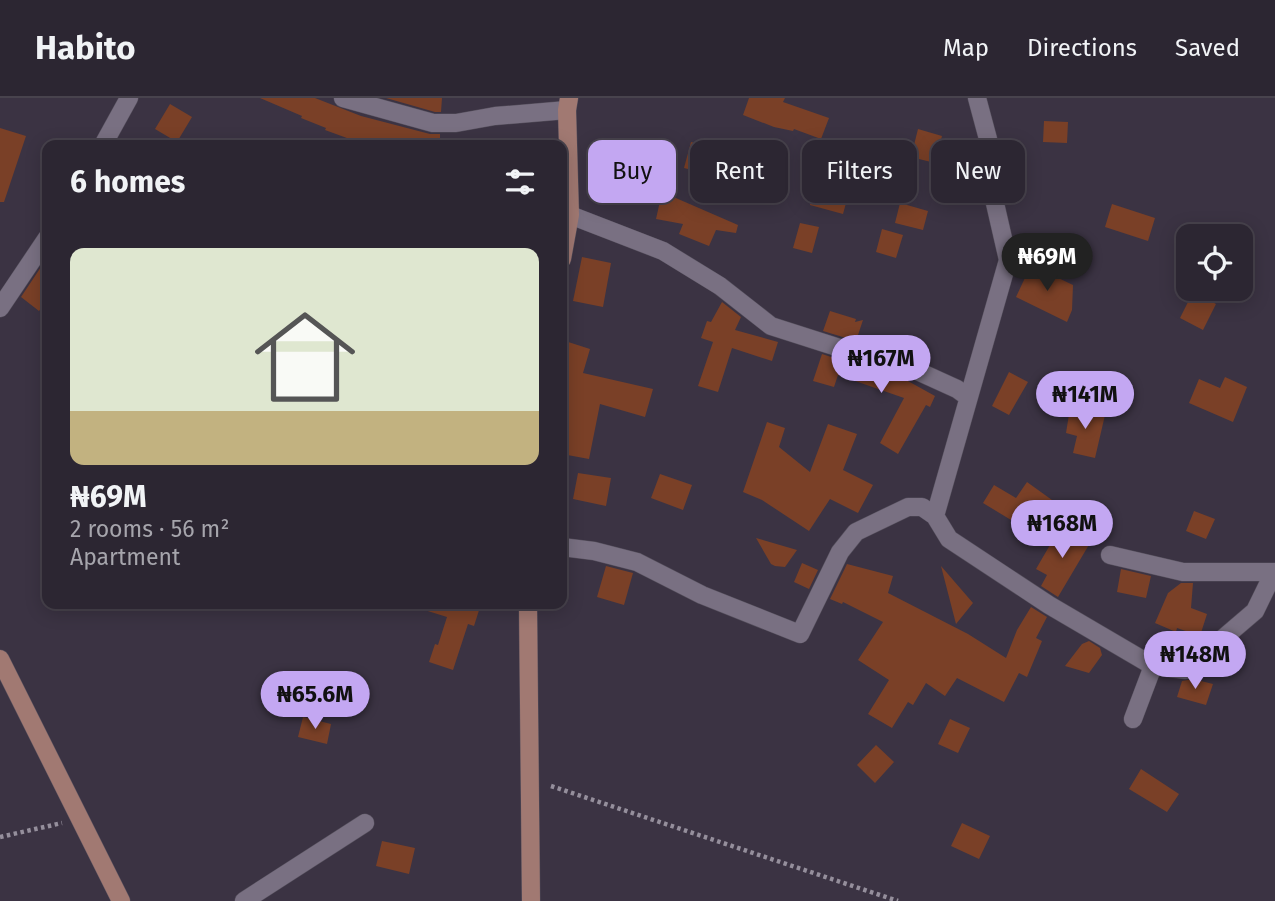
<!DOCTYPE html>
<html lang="en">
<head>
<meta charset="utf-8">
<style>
  body { margin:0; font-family:"Fira Sans",sans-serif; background:#342e3a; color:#f1f3f6; height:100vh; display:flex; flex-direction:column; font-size:26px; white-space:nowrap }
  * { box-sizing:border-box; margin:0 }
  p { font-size:23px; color:#a6a5ac }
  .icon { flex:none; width:38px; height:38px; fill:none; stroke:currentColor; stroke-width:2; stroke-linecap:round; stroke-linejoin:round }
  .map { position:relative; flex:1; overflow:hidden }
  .sheet { position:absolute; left:42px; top:42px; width:525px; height:469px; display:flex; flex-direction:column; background:#2c2632; border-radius:14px; box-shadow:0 4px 18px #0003,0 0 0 2px #48434d }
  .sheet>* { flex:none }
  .hud { position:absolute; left:588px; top:42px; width:581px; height:63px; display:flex; gap:14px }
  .buttons { position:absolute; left:1176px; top:126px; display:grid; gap:14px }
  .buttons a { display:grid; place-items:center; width:77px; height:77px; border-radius:14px; background:#2c2632; box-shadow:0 4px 18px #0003,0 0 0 2px #48434d; font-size:35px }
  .price { position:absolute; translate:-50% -60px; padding:0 16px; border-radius:24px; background:#c3a7f2; color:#111; font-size:23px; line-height:46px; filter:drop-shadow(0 2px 4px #0008) }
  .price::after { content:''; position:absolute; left:50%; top:42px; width:21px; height:16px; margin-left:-10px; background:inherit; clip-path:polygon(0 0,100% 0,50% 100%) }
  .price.selected { background:#222; color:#fff }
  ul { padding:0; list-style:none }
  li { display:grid; align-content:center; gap:14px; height:371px; padding:0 28px }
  li span { display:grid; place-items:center; height:217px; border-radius:14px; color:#555 }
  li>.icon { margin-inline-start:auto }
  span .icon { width:126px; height:126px; fill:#fffc; stroke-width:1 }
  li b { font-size:30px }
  h2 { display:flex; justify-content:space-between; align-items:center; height:84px; padding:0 28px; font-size:30px }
  .pill { padding:0 24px; border-radius:14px; background:#2c2632; box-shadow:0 4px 18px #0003,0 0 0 2px #48434d; font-size:24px; line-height:63px }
  .pill.selected { background:#c3a7f2; color:#111 }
  header { display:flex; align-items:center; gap:42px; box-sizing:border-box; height:98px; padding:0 35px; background:#2c2632; border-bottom:2px solid #48434d }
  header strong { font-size:33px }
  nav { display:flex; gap:38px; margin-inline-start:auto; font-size:24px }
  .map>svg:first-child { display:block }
  .building { fill:#7a4027 }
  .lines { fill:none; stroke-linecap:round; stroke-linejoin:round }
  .street-casing { stroke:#554f5c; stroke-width:19 }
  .secondary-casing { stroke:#554f5c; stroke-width:19 }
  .path { stroke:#958f9c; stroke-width:4.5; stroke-dasharray:3.5 3.5; stroke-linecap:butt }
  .street { stroke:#797082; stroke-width:18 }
  .secondary { stroke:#a17972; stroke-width:18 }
</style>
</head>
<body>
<header>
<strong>Habito</strong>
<nav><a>Map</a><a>Directions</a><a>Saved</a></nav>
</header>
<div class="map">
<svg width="1275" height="803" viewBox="0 0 1275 803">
  <rect width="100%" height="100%" fill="#3b3343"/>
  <path class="building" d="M260,0H315L361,18L430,36H440V47H366L325,32L326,30L301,20L302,18Z
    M386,0H442L441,14H435Z
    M749,0H785L783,4L829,20L821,41L794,31L793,33L774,29L743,17Z
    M170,6L192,19L177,44L155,31Z
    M1044,23L1068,24L1067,45L1043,44Z
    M0,30L26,38L4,104H0Z
    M918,31L942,38L935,65L911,59Z
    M691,44L737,56L731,82L684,70Z
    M817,79L851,87L843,116L810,107Z
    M662,94L738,127L736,135L716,132L709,148L679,136L683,126L656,121Z
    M900,105L928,113L923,132L895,125Z
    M1112,106L1155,120L1148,143L1105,129Z
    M800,125L819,129L812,155L793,150Z
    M882,131L903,137L896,160L876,154Z
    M582,159L611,165L603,209L573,203Z
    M47,160V203L39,213L21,199Z
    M1031,167L1073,187L1072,212L1067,224L1016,199Z
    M1193,194L1216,206L1203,232L1180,220Z
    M722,204L741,219L735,232L778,244L772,263L732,250L718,294L698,288L713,244L701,240L707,223L711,224Z
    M830,213L856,221L855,224L863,222L856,243L823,233Z
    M562,242L590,251L583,275L653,291L645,319L600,306L589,361L562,356Z
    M822,256L868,271L888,272L935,298L930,309L926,307L898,356L880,345L904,300L838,277L834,289L813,283Z
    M1009,274L1028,284L1009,317L992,308Z
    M1225,279L1247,289L1233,324L1189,305L1199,281L1220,290Z
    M1070,310L1105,317L1095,360L1073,355L1077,338L1066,335Z
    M767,324L785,330L779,349L810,374L828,326L857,336L843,372L873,387L858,415L830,401L809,433L762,402L743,394Z
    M578,375L611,380L606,408L573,401Z
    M660,376L692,387L683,412L651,400Z
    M1027,384L1052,402L1034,428L1016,414L1011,422L983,405L994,387L1016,400Z
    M1194,413L1215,421L1206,441L1186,433Z
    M1061,428L1090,445L1058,499L1041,488L1047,477L1036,471Z
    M756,440L797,452L785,469L775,468L771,466Z
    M802,465L818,472L809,491L794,484Z
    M847,466L893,478L888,495L968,536L1006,560L1017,532L1031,509L1047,519L1036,540L1042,543L1027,579L1019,575L1004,604L957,580L945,598L926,585L913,607L908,604L892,630L868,616L889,582L858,562L883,524L843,504L842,506L830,501Z
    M606,468L633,475L624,507L597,499Z
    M941,468L973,505L956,526Z
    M1121,471L1151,478L1146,500L1117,494Z
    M1181,485H1193L1191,510L1207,516L1200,538L1177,530L1176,534L1155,525L1168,495Z
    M419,506H481L474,528L468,526L453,572L429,564L435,546L438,547L447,519L418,510Z
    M1089,543L1100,550L1102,557L1089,575L1065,568L1082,546Z
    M1193,581L1213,586L1206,607L1177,599L1182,583Z
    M303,619L331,626L327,646L298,639Z
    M950,621L970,630L958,655L938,646Z
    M876,647L894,664L875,685L857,667Z
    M1141,671L1179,696L1167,714L1129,691Z
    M962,725L990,738L979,761L951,748Z
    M382,743L415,750L409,776L376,768Z"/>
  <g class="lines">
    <g class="street-casing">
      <path id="street" d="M343,0L433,25H456L495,18L567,12
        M103,47L129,0
        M570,117L663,153L720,188L771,228L871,260L891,261L957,291L968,299
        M0,210L47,140
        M935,418L1008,162L994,101L988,41L977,0
        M562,449L594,453L637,464L702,497L800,536L840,454L856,434L908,409H922L935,418L949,441L1049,507L1153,568L1186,572L1255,513L1274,474H1183L1110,457
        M1133,621L1153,568
        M244,803L365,725"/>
    </g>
    <g class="secondary-casing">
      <path id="secondary" d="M562,161L570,117L567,12L569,0
        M528,506L531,803
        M0,561L121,803"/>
    </g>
    <path class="path" d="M551,688L898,803
      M0,739L62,725"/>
    <use href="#street" class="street"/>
    <use href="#secondary" class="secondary"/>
  </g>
</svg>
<div class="buttons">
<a><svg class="icon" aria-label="locate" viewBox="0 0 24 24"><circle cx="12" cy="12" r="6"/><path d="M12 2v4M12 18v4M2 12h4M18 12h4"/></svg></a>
</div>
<b class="price selected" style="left:1047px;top:195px">₦69M</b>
<b class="price" style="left:881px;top:297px">₦167M</b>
<b class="price" style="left:1085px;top:333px">₦141M</b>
<b class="price" style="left:1062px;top:462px">₦168M</b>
<b class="price" style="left:1195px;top:593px">₦148M</b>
<b class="price" style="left:315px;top:633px">₦65.6M</b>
<div class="hud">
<a class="pill selected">Buy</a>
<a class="pill">Rent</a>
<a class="pill">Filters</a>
<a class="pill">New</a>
</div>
<section class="sheet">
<h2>6 homes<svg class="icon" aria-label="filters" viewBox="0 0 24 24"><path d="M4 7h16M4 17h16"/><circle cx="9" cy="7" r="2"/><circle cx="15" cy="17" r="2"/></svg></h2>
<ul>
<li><span style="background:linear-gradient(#dfe7d0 75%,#c2b280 0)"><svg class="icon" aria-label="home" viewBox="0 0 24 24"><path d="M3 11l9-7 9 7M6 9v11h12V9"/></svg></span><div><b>₦69M</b><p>2 rooms · 56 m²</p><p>Apartment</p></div></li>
</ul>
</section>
</div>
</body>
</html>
